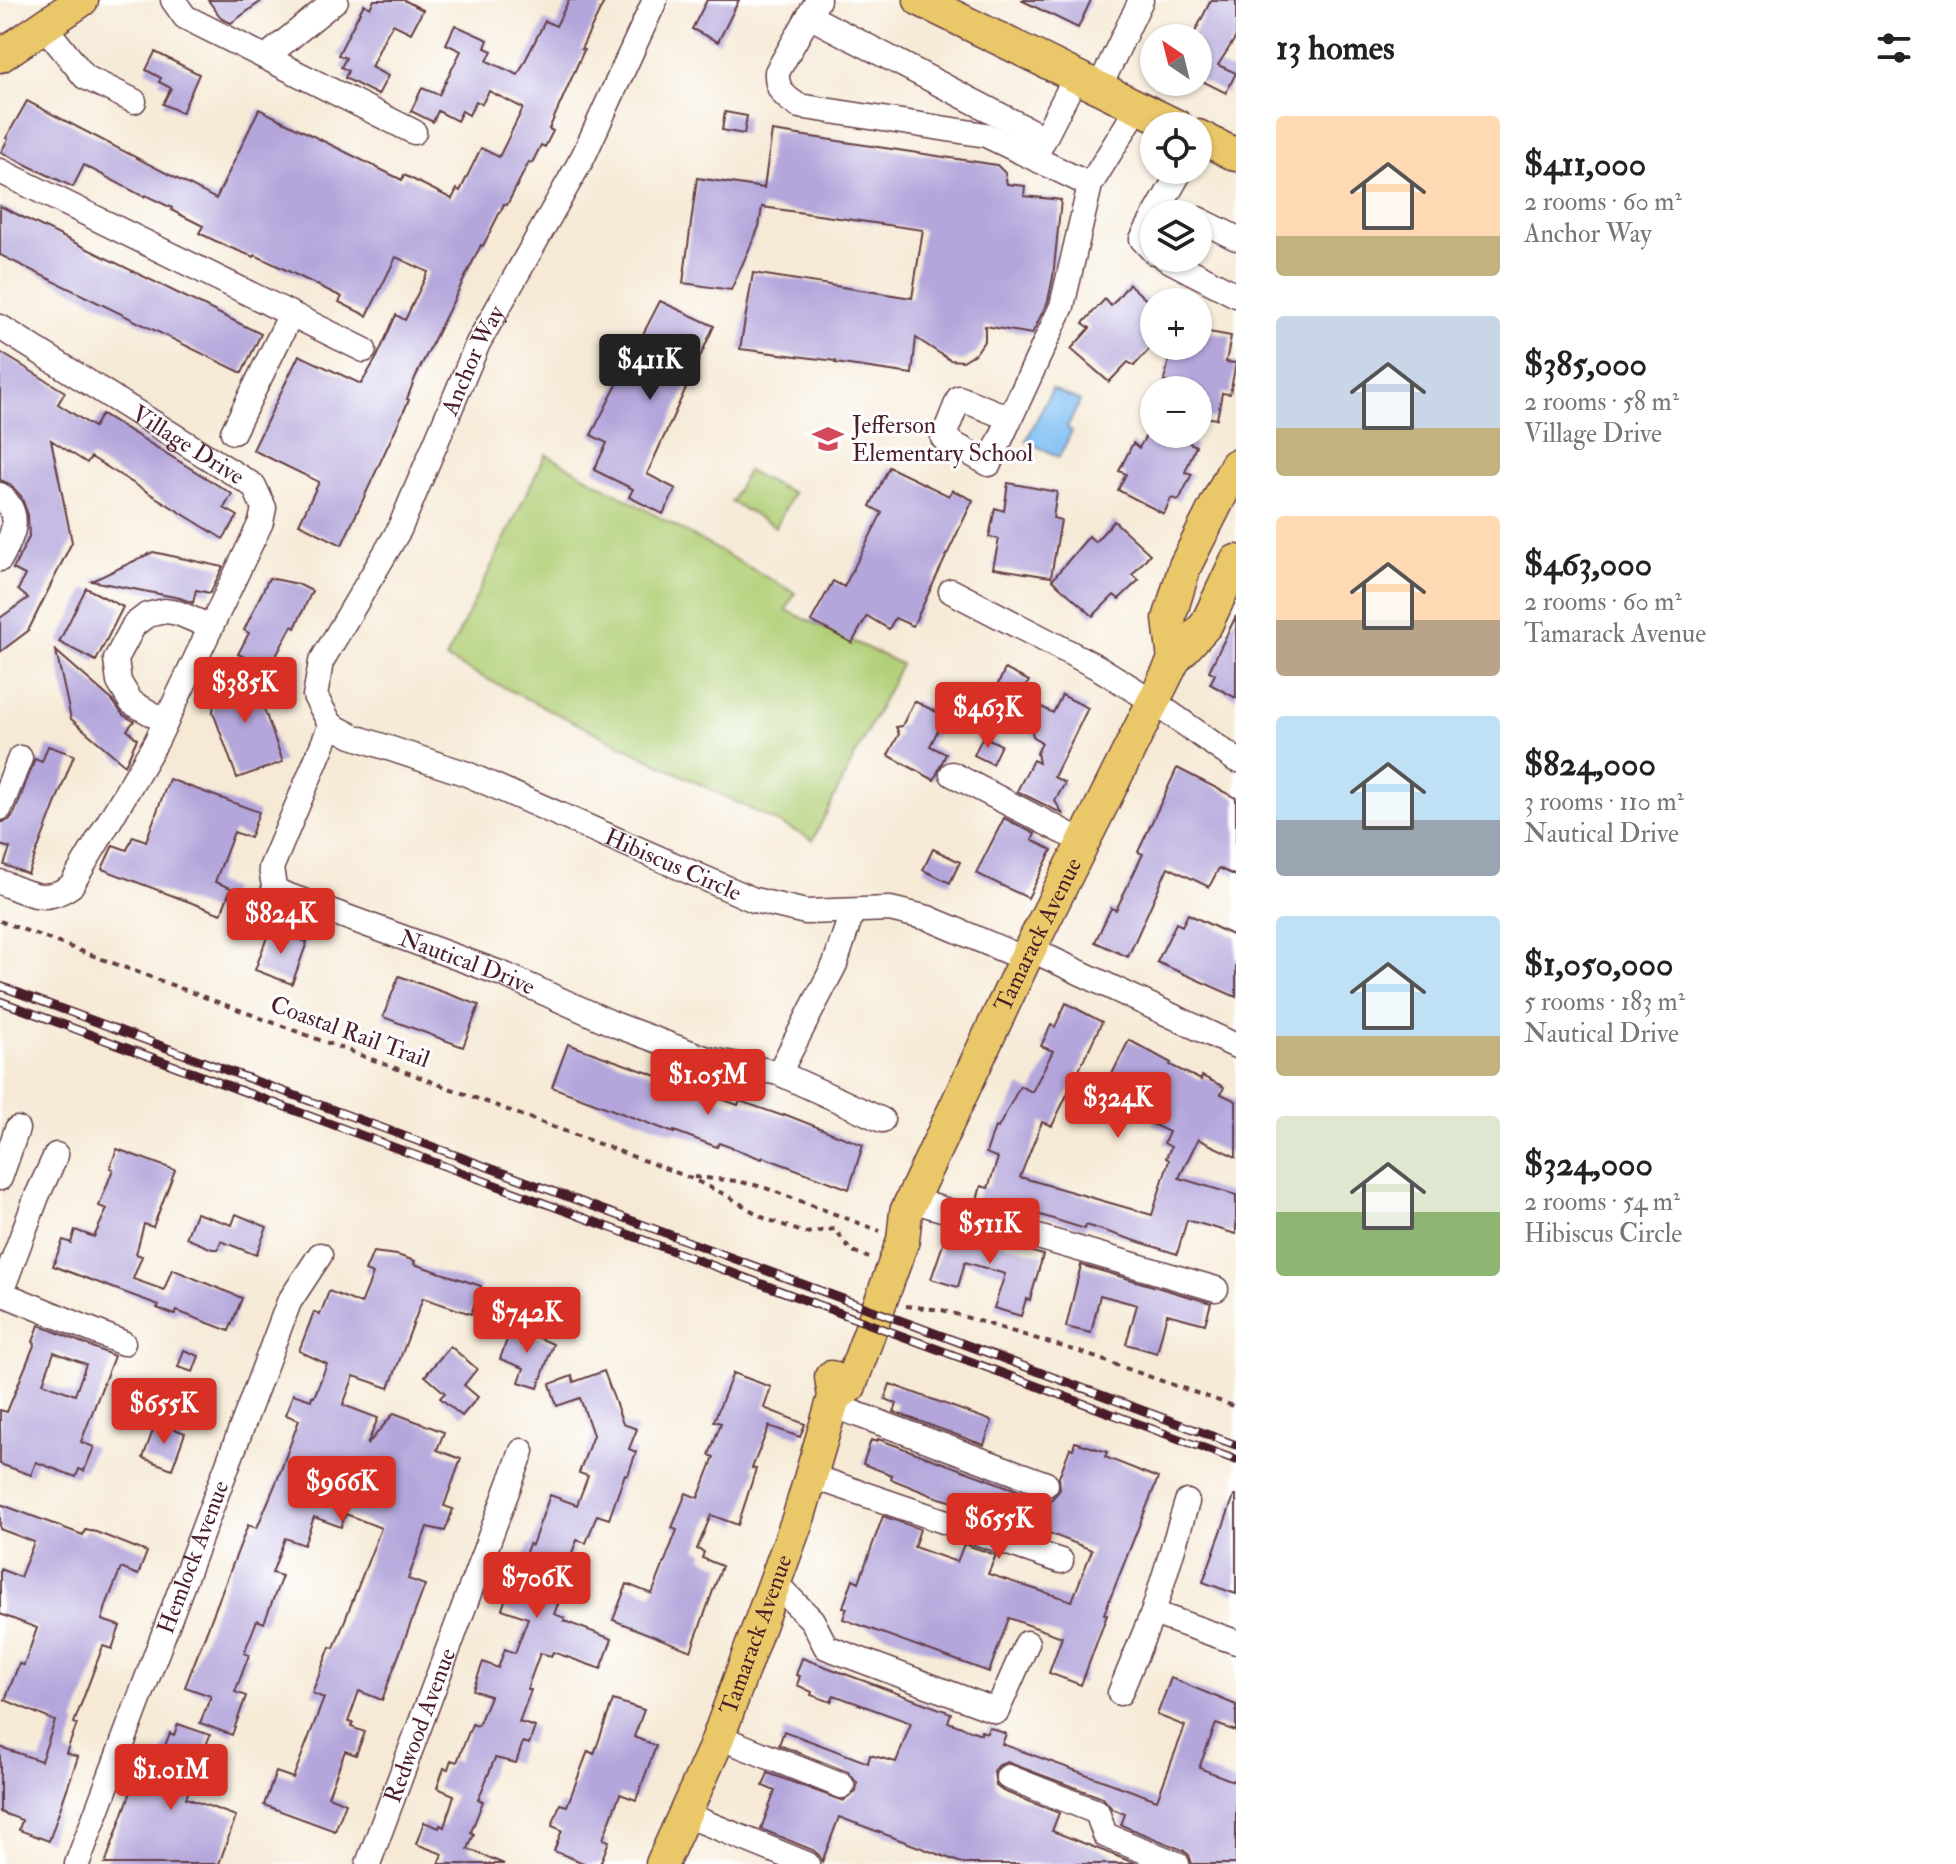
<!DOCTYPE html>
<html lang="en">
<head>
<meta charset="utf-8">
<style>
  body { margin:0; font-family:"IM FELL Double Pica",serif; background:#f2f2f2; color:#222; height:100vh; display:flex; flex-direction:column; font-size:30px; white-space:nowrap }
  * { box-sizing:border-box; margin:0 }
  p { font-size:26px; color:#767676 }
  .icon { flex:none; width:44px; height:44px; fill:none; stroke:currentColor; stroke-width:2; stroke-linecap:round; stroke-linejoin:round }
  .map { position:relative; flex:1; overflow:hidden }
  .sheet { display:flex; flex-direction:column; background:#fff; width:720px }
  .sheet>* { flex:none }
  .needle { width:52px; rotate:325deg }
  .controls { position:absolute; left:1140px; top:24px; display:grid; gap:16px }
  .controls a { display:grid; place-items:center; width:72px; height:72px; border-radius:50%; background:#fff; box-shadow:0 2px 6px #0004; font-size:40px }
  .price { position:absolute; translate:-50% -68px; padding:0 18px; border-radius:8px; background:#d93025; color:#fff; font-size:26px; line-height:52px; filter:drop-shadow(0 2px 4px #0008) }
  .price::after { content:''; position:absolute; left:50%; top:48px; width:24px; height:18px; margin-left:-12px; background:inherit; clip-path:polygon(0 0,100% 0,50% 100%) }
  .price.current { background:#222; color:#fff }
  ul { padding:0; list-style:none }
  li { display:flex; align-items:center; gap:24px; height:200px; padding:0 40px }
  li span { display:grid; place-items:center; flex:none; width:224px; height:160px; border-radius:8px; color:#555 }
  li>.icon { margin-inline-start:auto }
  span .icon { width:96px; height:96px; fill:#fffc; stroke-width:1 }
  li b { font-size:34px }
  h2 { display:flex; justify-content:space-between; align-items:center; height:96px; padding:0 40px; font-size:34px }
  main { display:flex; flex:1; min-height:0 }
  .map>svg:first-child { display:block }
  .green { fill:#b1cf76; stroke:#7e7750; stroke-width:2 }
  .water { fill:#7ebff3; stroke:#646f8f; stroke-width:2 }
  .building { fill:#b4a6db; fill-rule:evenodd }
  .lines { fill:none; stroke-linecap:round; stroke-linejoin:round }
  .minor-casing { stroke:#643d45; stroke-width:27 }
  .major-casing { stroke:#643d45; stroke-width:35 }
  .path { stroke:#643d45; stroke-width:4; stroke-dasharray:6 6; stroke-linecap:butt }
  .minor { stroke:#fff; stroke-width:24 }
  .major { stroke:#eac769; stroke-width:32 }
  .rail-casing { stroke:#4a1f2b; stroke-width:9 }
  .rail { stroke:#fff; stroke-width:6; stroke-dasharray:18; stroke-linecap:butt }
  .labels { text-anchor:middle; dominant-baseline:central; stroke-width:6; stroke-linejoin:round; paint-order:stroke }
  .street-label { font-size:24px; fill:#4a1f2b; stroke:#fff }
  .poi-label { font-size:24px; fill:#4a1f2b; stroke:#fff; text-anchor:start }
</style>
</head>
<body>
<main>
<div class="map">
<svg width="1236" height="1864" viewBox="0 0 1236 1864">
  <rect width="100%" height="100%" fill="#fff"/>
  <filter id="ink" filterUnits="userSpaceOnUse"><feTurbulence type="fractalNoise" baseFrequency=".0125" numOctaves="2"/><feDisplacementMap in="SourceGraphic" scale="16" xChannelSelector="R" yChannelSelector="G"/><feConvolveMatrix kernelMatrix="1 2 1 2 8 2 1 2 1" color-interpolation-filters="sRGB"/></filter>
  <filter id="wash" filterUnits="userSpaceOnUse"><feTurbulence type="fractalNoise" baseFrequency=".006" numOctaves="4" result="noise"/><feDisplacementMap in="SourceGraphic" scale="32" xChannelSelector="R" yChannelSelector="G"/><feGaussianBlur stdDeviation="1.8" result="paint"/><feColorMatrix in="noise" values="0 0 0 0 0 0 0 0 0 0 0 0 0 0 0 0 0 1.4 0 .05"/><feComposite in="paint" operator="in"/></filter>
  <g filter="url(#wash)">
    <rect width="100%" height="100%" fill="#f6ead6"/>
    <path class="green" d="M546,454L795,593L786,610L901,664L813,840L446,659Z
      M747,471L793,493L776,527L731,502Z"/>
    <path class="water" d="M1052,389L1080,401L1067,428L1072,431L1059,457L1026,441Z"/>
    <g id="blocks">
      <path class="building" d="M208,0H263L231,23L222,19Z
        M374,0H404L423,10L411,33L393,24L385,37L371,67L388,76L378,95L345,78L348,71L341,67L346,58L338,55L364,4L370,8Z
        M569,0H605L581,49L584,50L549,129L553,131L545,147L541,145L532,163L529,162L507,205L504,204L483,246L481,245L415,378L407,399L409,400L342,545L299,524L319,482L253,450L299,355L361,384L377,357L396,315L405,320L428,272L396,257L367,316L339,302L342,297L255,255L254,257L226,246L199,233L203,226L171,210L172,208L145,195L144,197L84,165L73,187L33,168L1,152L8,139L6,138L27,101L216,199L259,109L402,180L404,175L452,199L457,189L460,191L481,148L499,157L523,108L489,91L482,104L476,101L469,115L462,111L457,121L438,111L433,122L411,111L422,88L439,95L461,51L446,44L455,25L488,40L485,48L492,51L487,61L518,75L545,21L556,26Z
        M707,0H739L718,42L692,29Z
        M1021,0H1091L1078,28Z
        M1211,0H1236V37L1218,65L1236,73L1226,93L1198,79V38H1192Z
        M155,52L199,74L182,113L163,104L171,88L159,82L161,78L146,70Z
        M725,112L747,116L744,134L722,130Z
        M772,131L997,165L1005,173L1007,184L1025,186L1024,196L1061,200L1053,277L1048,301L1032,334L985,326V340L976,353L963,361L950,360L916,338L912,374L835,363L836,361L740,349L753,273L912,298L923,230L762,207L759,227L731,290L683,283L697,178L764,188Z
        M0,206L261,334L242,373L0,255Z
        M1129,284L1154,307V344L1134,366L1128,362L1109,382L1071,349L1090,328L1083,323L1105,299L1111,306Z
        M660,301L714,326L647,474L676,489L663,514L629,497L633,489L594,470L607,443L591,435Z
        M1198,330L1231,336L1226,362L1236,363L1230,394L1222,393L1217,419L1198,416V390H1171L1172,383L1164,382L1172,346H1198Z
        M0,352L65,392L58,404L94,427L102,414L232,494L224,508L238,516L223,539L91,457L87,463L51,440L72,542L28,631L0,652V618L28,598L18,590L25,575L13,569L29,537L28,515L21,496L10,484L0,480Z
        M1147,434H1172L1196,446L1185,472L1192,474L1179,500L1171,498L1164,514L1118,490L1126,474L1119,471L1133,443L1139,448Z
        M889,467L949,496L952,490L973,500L913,626L895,618L889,629L867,616L852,643L811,621L833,581L844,587L882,513L870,506Z
        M1008,483L1057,492L1053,518L1061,520L1051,577L993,568L999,539L989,537L995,508L1004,511Z
        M1114,521L1150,554L1132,575L1139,580L1119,599L1114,595L1093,616L1052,580L1089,536L1095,542Z
        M153,552L223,567L210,593L196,590L193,603L180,598L92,581Z
        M269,578L298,584L312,591L295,628L292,626L269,669L238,654L249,633L244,630Z
        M86,588L123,607L96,661L59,642Z
        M1236,616V698L1210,684L1215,674L1209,671Z
        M56,651L112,700L123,715L134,721L127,730L137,739L125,765L71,719Z
        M1005,669L1029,681L1018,704L994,693Z
        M216,677L266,681L263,706L283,762L237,778L213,712Z
        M1062,695L1088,708L1054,777L1065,783L1055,801L1063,814L1017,791L1033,760L1039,763L1037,753L1042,743L1033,736L1024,698L1053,713Z
        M914,701L945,716L930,746L946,754L934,780L888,755L899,734L896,727L902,726Z
        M983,736L1001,745L992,764L974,755Z
        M48,746L74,755L28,874L4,865L10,848L0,845V823L9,820L14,814L35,759L42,762Z
        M1177,768L1236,798V876L1219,868L1209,887L1168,867L1128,957L1095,942L1111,908L1116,910L1143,854L1138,852Z
        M169,779L259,812L250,838L234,832L215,882L231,888L221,914L102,869L113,845L127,850L133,836L146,841Z
        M1004,818L1035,834L1032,840L1052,850L1028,898L976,873Z
        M933,849L960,862L950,883L923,870Z
        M1188,914L1236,937V997L1157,962L1176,923L1182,926Z
        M270,929L307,942L292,984L255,970Z
        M399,976L479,1005L463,1047L383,1017Z
        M1066,1003L1102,1022L1052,1126L1042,1122L1020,1177L1152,1215L1169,1160L1166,1158L1171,1147L1164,1143L1169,1132L1152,1124L1156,1117L1110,1093L1115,1083L1109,1080L1129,1040L1171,1063L1170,1065L1201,1080L1202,1076L1224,1087L1221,1094L1236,1101V1157L1198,1139L1179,1178L1236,1195V1234L1187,1220L1177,1254L1086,1225L1085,1229L1002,1203L999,1210L976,1203L981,1186L988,1188L998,1158L986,1153L995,1127L998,1128L1020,1086L1032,1092L1053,1051L1041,1046L1051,1025L1055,1027Z
        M568,1044L738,1105L740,1101L783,1116L784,1114L863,1145L849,1189L763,1157L762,1159L719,1143L717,1147L674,1131V1133L552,1087Z
        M117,1149L175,1170L153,1227L144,1224L136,1254L142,1256L133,1279L164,1290L172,1269L242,1298L229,1331L177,1311L175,1315L157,1308L159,1305L53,1266L63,1240L71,1243L75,1230L94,1237L107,1209L99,1206L113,1169L110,1168Z
        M196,1213L232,1225L236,1214L267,1227L256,1255L221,1241L218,1249H212L186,1238Z
        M949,1227L1043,1255L1030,1300L1026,1299L1021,1316L994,1308L1005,1274L965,1262L958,1287L931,1279Z
        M373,1252L397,1255L415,1261L414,1264L481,1286L471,1314L423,1298L389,1388L354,1376L343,1405L378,1418L367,1445L394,1413L444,1432L437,1450L461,1459L444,1506L453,1509L445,1531L427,1527L408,1579L425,1585L382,1700L359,1691L348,1722L353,1723L351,1727L365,1732L356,1755L345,1751L328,1796L346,1803L335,1831L264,1805L276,1772L293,1778L324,1698L312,1693L330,1647L334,1648L381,1528L346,1514L341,1527L314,1517L304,1545L285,1538L272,1573L282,1576L264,1623L257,1620L244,1653L249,1655L235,1692L246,1696L232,1735L200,1723L211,1696L185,1687L248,1525L257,1528L278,1478L299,1420L286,1415L293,1394L311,1400L312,1396L314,1397L327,1364L299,1351L314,1312L320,1315L329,1291L361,1304L373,1274L365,1271Z
        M1081,1265L1211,1303L1205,1324L1167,1314L1157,1353L1126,1344L1137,1305L1100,1295L1091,1333L1066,1327Z
        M39,1325L114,1356L81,1442L94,1447L84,1471L79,1469L76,1477L36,1462L31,1475L0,1464V1410L7,1412L35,1343L33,1342ZM54,1352L86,1364L75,1395L43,1383Z
        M512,1326L553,1344L538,1388L519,1382L524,1368L500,1359Z
        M450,1346L477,1369L464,1385L478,1397L462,1416L440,1398L445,1393L425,1376Z
        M184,1350L199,1356L193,1372L178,1367Z
        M604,1371L623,1424L637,1429L629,1449L636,1452L628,1475L625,1474L609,1519L597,1515L586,1543L577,1540L564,1575L569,1577L554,1614L565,1618L564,1621L612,1639L601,1669L553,1652L551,1656L540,1653L527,1689L531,1690L519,1722L535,1727L529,1744L523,1742L516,1763L495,1758L478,1800L483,1801L471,1832L474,1834L468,1849L504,1864H439L443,1854L416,1844L424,1822L439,1828L440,1825L444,1827L454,1795L437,1788L444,1768L448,1769L451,1760L457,1762L472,1724L478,1726L490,1696L473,1690L483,1662L498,1668L505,1649L515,1653L528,1618L502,1609L510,1587L513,1588L529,1544L532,1545L550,1495L577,1505L588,1476L579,1473L593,1435L580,1398L557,1406L550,1384L572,1376L574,1382Z
        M733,1373L771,1387L764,1408L805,1424L800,1437L769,1426L752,1468L756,1469L738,1525L711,1515L697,1549L704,1552L702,1558L722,1566L691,1651L613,1620L627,1584L652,1594L677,1530L672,1528L686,1493L698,1498L714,1457L709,1455L721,1423L714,1421Z
        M890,1384L992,1421L984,1445L894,1412L897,1404L885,1399Z
        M134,1400L153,1407L147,1425L127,1418Z
        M156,1422L185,1433L172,1469L143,1458Z
        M878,1439L1049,1502L1060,1490L1059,1477L1070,1448L1073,1449L1075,1442L1107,1452L1105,1457L1158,1478L1104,1614L1107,1615L1081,1685L1049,1673L1062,1637L1009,1618L989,1672L843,1619L847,1608L843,1607L853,1579L859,1582L883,1516L920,1529L914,1547L957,1562L964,1544L996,1555L988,1574L1072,1601L1092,1550L1049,1533L1050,1529L1019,1516L1017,1521L933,1496L891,1479L892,1475L863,1464L871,1440L877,1442Z
        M1234,1496H1236V1594L1203,1582Z
        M0,1504L83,1535L85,1530L96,1532L147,1552L138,1575L121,1568L107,1603L102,1620L120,1626L112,1649L103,1646L74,1723L77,1724L66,1753L78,1757L49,1841L19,1830L22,1820L0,1812V1747L41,1761L55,1721L5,1700L19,1664L24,1665L37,1628L0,1614V1569L20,1577L34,1542L0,1529Z
        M802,1658L951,1713L948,1722L981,1734V1731L987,1733L989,1727L1006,1734L1002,1744L1157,1800L1185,1726L1157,1715L1171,1678L1236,1705V1731L1216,1724L1199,1768L1236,1782V1864H1192L1189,1855L1183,1850L1121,1825L1125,1814L1112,1809L1103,1798L1007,1762L999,1765L994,1771L996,1786L1003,1791L1059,1813L1052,1831L1137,1864H964L839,1817L822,1862L819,1855L813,1850L761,1829L775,1791L763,1786L768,1773L843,1801L856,1792L857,1783L848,1772L779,1745L784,1731L868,1763L870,1755L896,1762L911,1723L834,1695L831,1702L811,1695L812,1692L797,1685L800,1676L796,1675Z
        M613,1700L644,1710L634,1737L656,1746L636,1800L620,1794L603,1839L609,1841L600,1864H586L554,1851L562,1830L552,1826L560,1804L567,1806L588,1751L594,1754Z
        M178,1724L210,1735L186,1798L236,1816L219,1864H105L138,1772L153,1777L170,1733L174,1735Z"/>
    </g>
  </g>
  <g filter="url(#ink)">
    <use href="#blocks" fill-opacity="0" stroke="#643d45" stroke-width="2"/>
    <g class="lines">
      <g class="minor-casing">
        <g id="minor">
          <path d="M173,0L185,17L414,132"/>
          <path d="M818,0L777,72C776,89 784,97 799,106L986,135L1090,185"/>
          <path d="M809,16L1044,138"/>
          <path d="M44,26L85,77L134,101"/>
          <path d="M266,57L336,0"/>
          <path d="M1099,88L1141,0"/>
          <path d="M1037,153L1076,76"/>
          <path d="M0,171L364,350"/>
          <path d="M1156,214L1181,170"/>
          <path d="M1154,217L1142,239L1154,252"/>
          <path d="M1198,219L1236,238"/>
          <path d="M1165,258L1236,295"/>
          <path id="s1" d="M0,327L254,486L264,508L261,522L156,742L71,886C44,905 28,893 0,882"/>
          <path d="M1009,418L959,398L943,438L989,464L1062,306L1090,185L1138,107"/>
          <path d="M233,432L291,314"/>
          <path d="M0,495C23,515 13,536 0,559"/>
          <path d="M951,591L1099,668L1154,702L1236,760"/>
          <path d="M166,722L131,702L119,682L116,659L134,625L147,615L165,611L178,613L211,627"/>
          <path id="s2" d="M331,725L271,868L274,887L281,893L505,975L616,1025L707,1059L779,1073L882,1120"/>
          <path id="s3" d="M331,725L315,696L321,662L399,530L478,343L583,157L655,0"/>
          <path id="s4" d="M331,725L352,736L467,774L754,900L806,912L890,909L928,918L1025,959"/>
          <path d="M952,774L1083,842"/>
          <path d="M0,808L20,758"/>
          <path d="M1030,949L1236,1046"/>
          <path d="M779,1073L835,964L852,912"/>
          <path d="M0,1178L17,1129"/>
          <path d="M911,1200L1216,1289"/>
          <path d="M1,1293L123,1343"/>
          <path d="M0,1295L37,1196L56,1155"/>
          <path d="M832,1405L1046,1484"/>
          <path d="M811,1476L1061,1561"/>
          <path d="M775,1583L812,1620L826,1647L997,1711L1027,1643"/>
          <path d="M1153,1613L1236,1642"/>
          <path d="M1120,1693L1153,1613L1187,1502"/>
          <path d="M719,1737L842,1786"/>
          <path d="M1008,1777L1097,1812L1105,1835L1177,1864"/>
          <path d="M684,1814L807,1864"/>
          <path id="s5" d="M77,1864L289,1302L320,1255"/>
          <path id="s6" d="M368,1864L522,1451"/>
        </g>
      </g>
      <g class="major-casing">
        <g id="major">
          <path d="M920,0L1177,126"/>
          <path d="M0,56L82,0"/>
          <path d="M1198,136L1236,155"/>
          <path d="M1174,660L1169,619L1185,566L1236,465"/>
          <path id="s7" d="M834,1397L850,1386L903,1240L906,1212L1025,959L1174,660L1206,625L1236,561"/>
          <path id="s8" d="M662,1864L714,1749L799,1516L834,1397L831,1377"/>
        </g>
      </g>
      <path class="path" d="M0,921L688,1177L726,1195L764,1218L805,1233L835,1229L850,1250L869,1258
        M694,1177L737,1181L763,1187L880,1231
        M906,1306L942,1310L1080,1352L1236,1407"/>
      <use href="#minor" class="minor"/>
      <use href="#major" class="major"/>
      <g class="rail-casing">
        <path id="rail" d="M0,986L1236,1445
          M0,1001L1236,1460"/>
      </g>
      <use href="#rail" class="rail"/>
    </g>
  </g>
  <defs>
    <g id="school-bare" transform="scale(2.4)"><path d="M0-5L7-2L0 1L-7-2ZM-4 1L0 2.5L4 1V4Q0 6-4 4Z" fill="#d1495b" stroke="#fff" stroke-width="2.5" paint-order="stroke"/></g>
  </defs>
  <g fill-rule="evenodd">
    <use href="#school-bare" x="828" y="439"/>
  </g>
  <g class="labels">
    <g class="street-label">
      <text stroke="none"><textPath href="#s3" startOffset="406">Anchor Way</textPath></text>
      <text stroke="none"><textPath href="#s1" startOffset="222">Village Drive</textPath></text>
      <text stroke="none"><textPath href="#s4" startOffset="370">Hibiscus Circle</textPath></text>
      <text stroke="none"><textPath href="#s7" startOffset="510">Tamarack Avenue</textPath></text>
      <text stroke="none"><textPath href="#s2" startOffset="382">Nautical Drive</textPath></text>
      <text transform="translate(350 1032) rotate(20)">Coastal Rail Trail</text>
      <text stroke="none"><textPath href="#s5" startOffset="328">Hemlock Avenue</textPath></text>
      <text stroke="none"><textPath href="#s8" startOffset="248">Tamarack Avenue</textPath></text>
      <text stroke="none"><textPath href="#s6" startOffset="148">Redwood Avenue</textPath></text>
    </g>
    <g class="poi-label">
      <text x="852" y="425">Jefferson<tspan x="852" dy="28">Elementary School</tspan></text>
    </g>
  </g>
</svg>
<div class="controls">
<a><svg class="needle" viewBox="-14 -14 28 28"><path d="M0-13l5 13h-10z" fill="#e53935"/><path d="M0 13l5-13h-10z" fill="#767676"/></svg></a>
<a><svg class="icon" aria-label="locate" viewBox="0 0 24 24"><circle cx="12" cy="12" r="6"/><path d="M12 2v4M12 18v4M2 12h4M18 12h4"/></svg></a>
<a><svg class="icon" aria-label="layers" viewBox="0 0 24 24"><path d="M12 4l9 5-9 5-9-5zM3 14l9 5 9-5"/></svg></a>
<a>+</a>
<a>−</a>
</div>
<b class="price current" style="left:650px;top:402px">$411K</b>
<b class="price" style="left:245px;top:725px">$385K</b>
<b class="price" style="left:988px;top:750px">$463K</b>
<b class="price" style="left:281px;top:956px">$824K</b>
<b class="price" style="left:708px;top:1117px">$1.05M</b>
<b class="price" style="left:1118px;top:1140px">$324K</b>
<b class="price" style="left:990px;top:1266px">$511K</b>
<b class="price" style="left:527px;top:1355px">$742K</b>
<b class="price" style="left:164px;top:1446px">$655K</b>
<b class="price" style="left:342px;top:1524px">$966K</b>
<b class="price" style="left:999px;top:1561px">$655K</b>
<b class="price" style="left:537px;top:1620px">$706K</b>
<b class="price" style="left:171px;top:1812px">$1.01M</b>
</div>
<section class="sheet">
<h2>13 homes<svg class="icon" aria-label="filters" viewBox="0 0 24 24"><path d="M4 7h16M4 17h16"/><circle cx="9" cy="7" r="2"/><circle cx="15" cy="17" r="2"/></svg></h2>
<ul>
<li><span style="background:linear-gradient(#ffd9b3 75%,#c2b280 0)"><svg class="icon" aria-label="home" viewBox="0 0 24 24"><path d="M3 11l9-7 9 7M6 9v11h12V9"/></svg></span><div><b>$411,000</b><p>2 rooms · 60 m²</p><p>Anchor Way</p></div></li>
<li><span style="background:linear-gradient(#c9d6e8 70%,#c2b280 0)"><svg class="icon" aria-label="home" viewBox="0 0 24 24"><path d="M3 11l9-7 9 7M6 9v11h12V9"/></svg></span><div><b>$385,000</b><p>2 rooms · 58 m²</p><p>Village Drive</p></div></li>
<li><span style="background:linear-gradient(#ffd9b3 65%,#b9a48a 0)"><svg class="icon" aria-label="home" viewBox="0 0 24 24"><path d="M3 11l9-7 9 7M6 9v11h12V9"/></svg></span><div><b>$463,000</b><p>2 rooms · 60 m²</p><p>Tamarack Avenue</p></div></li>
<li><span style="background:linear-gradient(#bfe0f5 65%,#9aa5b1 0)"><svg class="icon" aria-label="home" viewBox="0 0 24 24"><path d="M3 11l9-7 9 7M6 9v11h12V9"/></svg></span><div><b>$824,000</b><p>3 rooms · 110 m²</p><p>Nautical Drive</p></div></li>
<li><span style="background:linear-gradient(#bfe0f5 75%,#c2b280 0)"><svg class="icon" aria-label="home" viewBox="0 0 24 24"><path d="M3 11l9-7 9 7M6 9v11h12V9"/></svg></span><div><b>$1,050,000</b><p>5 rooms · 183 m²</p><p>Nautical Drive</p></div></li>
<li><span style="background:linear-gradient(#dfe7d0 60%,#8fb573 0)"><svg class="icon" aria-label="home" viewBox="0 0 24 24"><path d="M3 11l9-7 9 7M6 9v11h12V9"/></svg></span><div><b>$324,000</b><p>2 rooms · 54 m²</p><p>Hibiscus Circle</p></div></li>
</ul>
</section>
</main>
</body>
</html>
